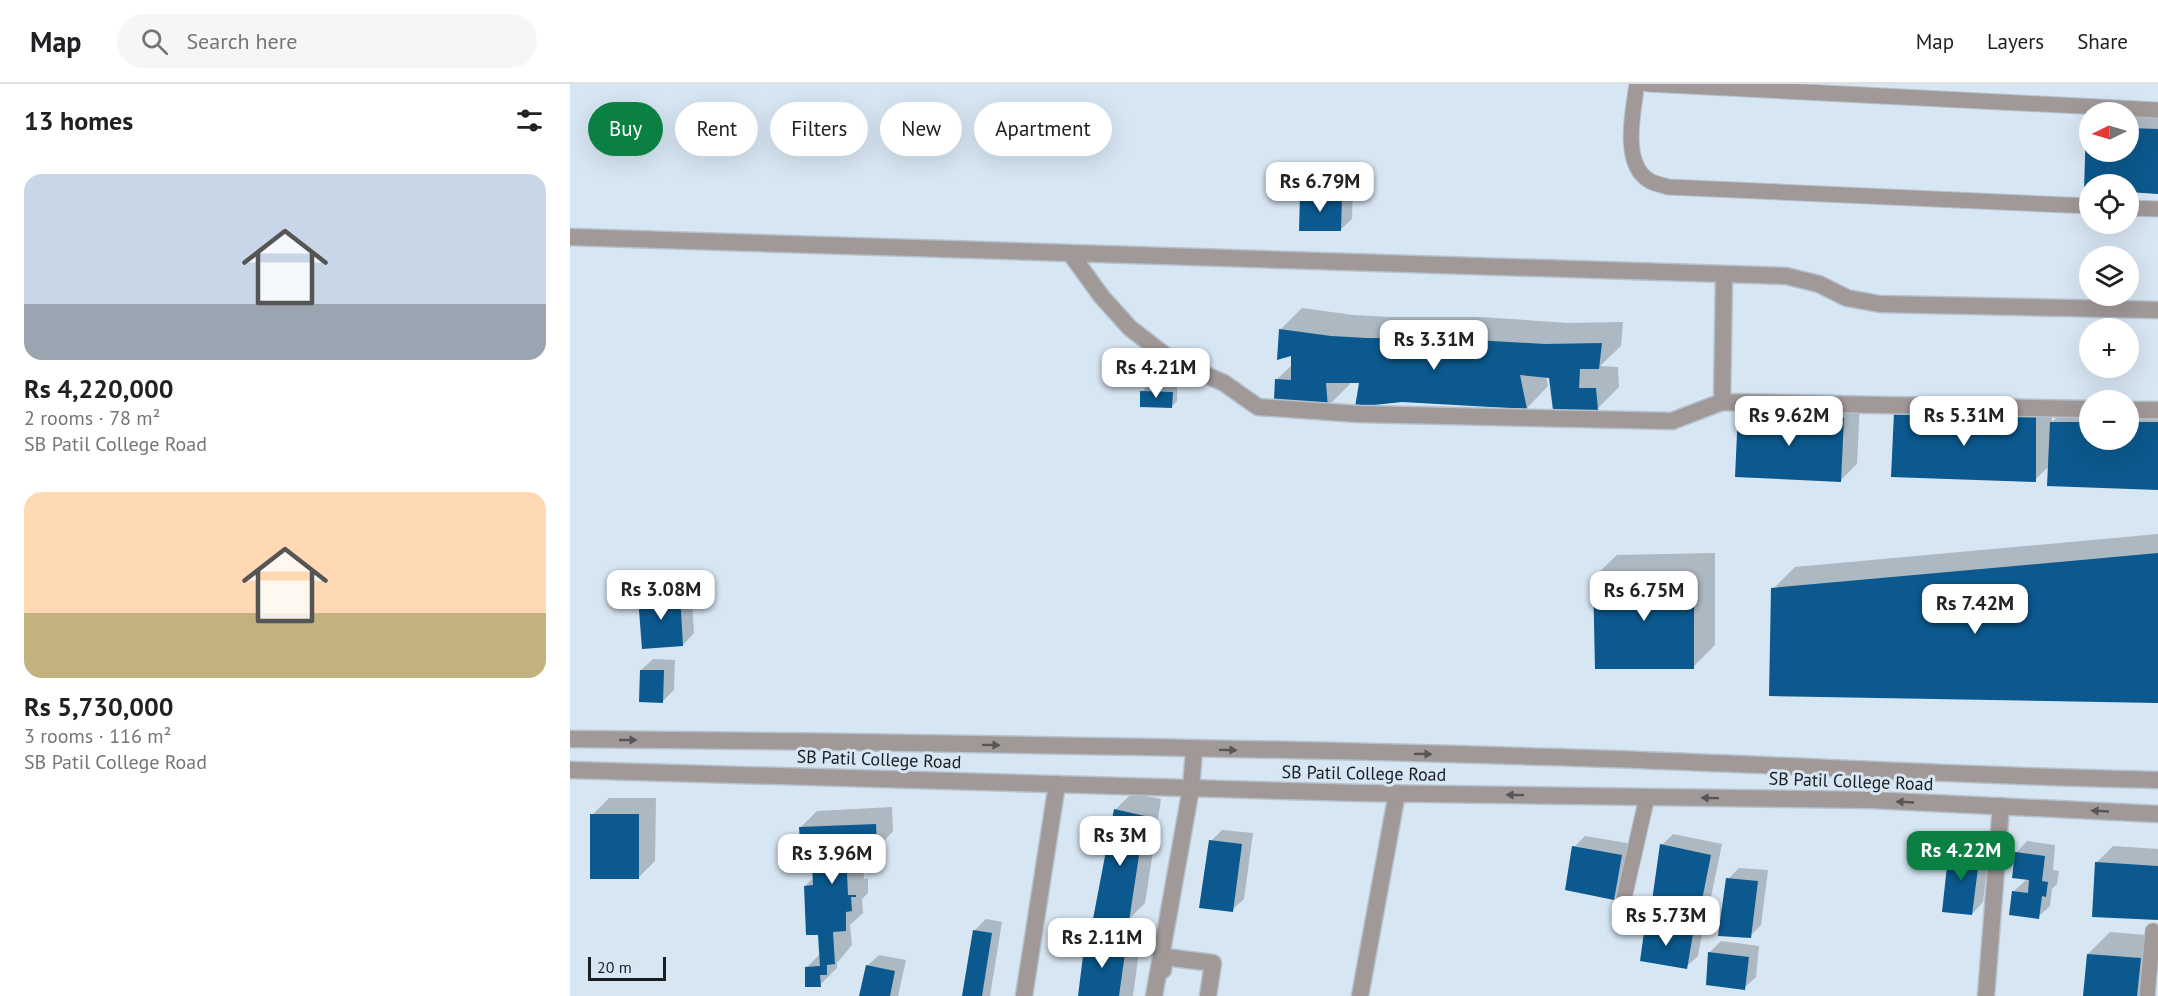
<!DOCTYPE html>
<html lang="en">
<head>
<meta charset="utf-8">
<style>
  body { margin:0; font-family:"PT Sans",sans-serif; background:#f6f6f6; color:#202124; height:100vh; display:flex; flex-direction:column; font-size:22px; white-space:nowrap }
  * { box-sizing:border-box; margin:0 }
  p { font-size:20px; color:#757577 }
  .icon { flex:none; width:33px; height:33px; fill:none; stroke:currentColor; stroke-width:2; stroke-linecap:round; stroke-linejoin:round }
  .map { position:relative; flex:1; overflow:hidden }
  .drawer { display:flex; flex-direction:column; background:#fff; width:570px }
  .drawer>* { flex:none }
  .guide { position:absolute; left:18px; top:18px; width:570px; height:54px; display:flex; gap:12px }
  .needle { width:39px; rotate:265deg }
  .fabs { position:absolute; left:1509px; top:18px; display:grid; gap:12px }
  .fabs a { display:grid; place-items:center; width:60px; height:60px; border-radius:50%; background:#fff; box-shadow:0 6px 24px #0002; font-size:30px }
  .scale { position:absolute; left:18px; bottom:15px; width:78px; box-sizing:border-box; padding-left:6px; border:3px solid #191e23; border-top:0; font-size:16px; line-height:21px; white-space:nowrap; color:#191e23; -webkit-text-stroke:4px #d7e6f3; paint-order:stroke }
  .price { position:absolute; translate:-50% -51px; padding:0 14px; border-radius:12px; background:#fff; color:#222; font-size:20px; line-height:39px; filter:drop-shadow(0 2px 3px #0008) }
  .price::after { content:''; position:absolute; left:50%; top:36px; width:18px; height:14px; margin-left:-9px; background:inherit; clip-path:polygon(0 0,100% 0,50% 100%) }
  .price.current { background:#0b8043; color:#fff }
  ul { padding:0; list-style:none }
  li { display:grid; align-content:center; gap:12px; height:318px; padding:0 24px }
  li span { display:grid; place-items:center; height:186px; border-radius:18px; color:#555 }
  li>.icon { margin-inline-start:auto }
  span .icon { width:108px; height:108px; fill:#fffc; stroke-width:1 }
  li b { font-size:26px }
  h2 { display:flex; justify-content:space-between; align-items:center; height:72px; padding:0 24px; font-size:26px }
  .tag { padding:0 21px; border-radius:27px; background:#fff; box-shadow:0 6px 24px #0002; font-size:21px; line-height:54px }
  .tag.current { background:#0b8043; color:#fff }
  header { display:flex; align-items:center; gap:36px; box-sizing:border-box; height:84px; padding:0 30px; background:#fff; border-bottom:2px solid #e0e0e0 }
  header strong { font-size:28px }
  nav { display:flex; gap:33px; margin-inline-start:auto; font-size:21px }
  .search { width:420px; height:54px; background:#f6f6f6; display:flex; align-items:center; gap:15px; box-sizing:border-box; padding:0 21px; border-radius:33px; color:#757577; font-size:22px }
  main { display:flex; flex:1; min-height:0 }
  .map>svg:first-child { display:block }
  .shadow { fill:#0003 }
  .building { fill:#0b598e }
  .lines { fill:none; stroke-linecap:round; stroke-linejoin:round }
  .service-casing { stroke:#b5c2ce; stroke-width:17 }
  .minor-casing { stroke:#b5c2ce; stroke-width:19 }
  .tertiary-casing { stroke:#b5c2ce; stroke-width:19 }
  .service { stroke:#a19898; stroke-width:15 }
  .minor { stroke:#a19898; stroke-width:16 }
  .tertiary { stroke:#a19898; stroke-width:16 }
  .oneway { fill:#565558 }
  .labels { text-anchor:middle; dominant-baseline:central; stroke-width:6; stroke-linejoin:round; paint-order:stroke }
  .street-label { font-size:18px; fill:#191e23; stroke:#d7e6f3 }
</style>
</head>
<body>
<header>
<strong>Map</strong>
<div class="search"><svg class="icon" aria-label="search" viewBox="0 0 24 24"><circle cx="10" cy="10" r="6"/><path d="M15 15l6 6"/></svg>Search here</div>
<nav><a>Map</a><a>Layers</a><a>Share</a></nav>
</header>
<main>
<section class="drawer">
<h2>13 homes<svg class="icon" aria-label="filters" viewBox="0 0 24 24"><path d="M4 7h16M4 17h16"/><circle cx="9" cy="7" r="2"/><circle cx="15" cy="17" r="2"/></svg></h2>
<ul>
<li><span style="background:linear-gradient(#c9d6e8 70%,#9aa5b1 0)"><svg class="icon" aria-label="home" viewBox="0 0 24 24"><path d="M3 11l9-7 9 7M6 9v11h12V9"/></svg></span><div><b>Rs 4,220,000</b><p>2 rooms · 78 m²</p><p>SB Patil College Road</p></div></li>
<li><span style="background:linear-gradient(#ffd9b3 65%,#c2b280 0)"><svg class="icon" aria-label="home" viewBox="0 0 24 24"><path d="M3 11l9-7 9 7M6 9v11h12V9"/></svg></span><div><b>Rs 5,730,000</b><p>3 rooms · 116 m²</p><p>SB Patil College Road</p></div></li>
</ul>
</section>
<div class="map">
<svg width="1588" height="912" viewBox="0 0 1588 912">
  <rect width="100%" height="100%" fill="#d7e6f3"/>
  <path class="shadow" d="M1558,28H1588V108L1558,100H1520L1518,43L1520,41V68H1558Z
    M743,100L783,101L782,135L770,146L732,112Z
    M732,224L783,231L820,233H911L998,239L1053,238L1051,262L1030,282L1048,283L1049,303L1027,325L981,292H976L978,302L957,324L832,317L791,298H780V300L758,322L706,296L723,280V270L710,246Z
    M577,302L607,303V317L602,322L572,308Z
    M1187,312L1290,318L1287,380L1270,397L1170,329Z
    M1343,312L1482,317V338L1499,321H1520V356H1558V321H1588V404L1479,382L1465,396L1326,329Z
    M1588,450V618L1203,505L1225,483Z
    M1145,469V561L1123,583L1024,493L1047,471Z
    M121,499L124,549L113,561L69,513L81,502Z
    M83,575L105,576L104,606L92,618L71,586Z
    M562,709L591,715L575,819L558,836L545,726Z
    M39,714H86L85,777L68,794L22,731Z
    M322,723L323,747L293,781L294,795L298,794V809L292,815L293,829L280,841L282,861L267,879V884L250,901L236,884L251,869L250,849L235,802L244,793L242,756L230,744L247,727Z
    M652,746L683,749L674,815L662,826L641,757Z
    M1103,750L1152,760L1141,813L1129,825L1092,761Z
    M1015,752L1063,760L1055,802L1044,814L1004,763Z
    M1392,753L1420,757L1413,818L1402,830L1381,765Z
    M1457,757L1485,761L1483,786L1489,787L1487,800L1482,805L1480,822L1468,833L1443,808L1457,795L1446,769Z
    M1543,762L1588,765V835L1526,779Z
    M1169,784L1198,786L1191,841L1180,852L1158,795Z
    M1088,830L1134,839L1128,872L1116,883L1077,842Z
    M416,835L432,838L420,912H394L405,846Z
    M534,840L572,845L563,912H509L517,857Z
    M1540,848L1588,852L1586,912H1515L1518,870Z
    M1151,857L1189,862L1186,893L1174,904L1140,868Z
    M309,871L336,876L328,912H290L297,882Z"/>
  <path class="building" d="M1516,42H1520V68H1558V44L1588,45V110L1558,108V100H1520V107L1514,106Z
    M730,111L772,112L771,147H729Z
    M709,245L761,252L797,254L888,255L975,260L1032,259L1029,285H1010L1009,304H1026L1028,326H983L979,294L950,291L957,325L832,318L785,323L789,299H756L758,324L704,316L705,295L721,296V272L707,276Z
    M570,307L603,308L602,324L570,323Z
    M1168,328L1274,334L1271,398L1165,393Z
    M1324,328L1466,333V398L1321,393Z
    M1480,338H1520V356H1558V338H1588V406L1477,402Z
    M1588,469V619L1199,612L1201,504Z
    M1124,490V585H1025L1023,492Z
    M110,510L113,562L72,565L68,513Z
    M70,586H94L93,619L69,618Z
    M544,725L575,732L559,837L523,835Z
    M20,730H69V795H20Z
    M306,740L307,766H302V771H297V775H292L293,782H289V788H277L278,811H286V813H281L282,827L276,828V847L263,848L265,880L257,881V891H250L251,903H235V883L250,882L248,851H236L234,802L243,801L241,757L230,758L229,743Z
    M639,756L672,760L663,828L629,824Z
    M1090,760L1141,771L1130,826L1082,817Z
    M1002,762L1052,771L1044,816L995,806Z
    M1379,764L1410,768L1402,831L1372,828Z
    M1445,768L1475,772L1472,797L1478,798L1476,813L1472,812L1469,835L1439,831L1442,807L1458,809L1459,796L1442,794Z
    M1525,778L1588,782V836L1522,833Z
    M1156,794L1188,797L1181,854L1148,852Z
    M1075,841L1123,850L1117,885L1070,877Z
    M403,846L422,849L412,912H392Z
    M515,856L556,862L549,912H508Z
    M1138,868L1179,873L1175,906L1136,901Z
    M1517,870L1571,874L1567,912H1513Z
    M296,881L325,887L320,912H289Z"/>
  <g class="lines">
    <g class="service-casing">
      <path id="service" d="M1067,0C1063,27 1051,81 1080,97C1085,100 1093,101 1098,103L1520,122
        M1078,0L1588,26
        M1558,124L1588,125
        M1051,827L1077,713
        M1577,912L1583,847"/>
    </g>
    <g class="minor-casing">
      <path id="minor" d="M0,153L1216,192L1249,200L1277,214L1310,220L1588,226
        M500,169L532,213L560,244L600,275L654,299L688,323L789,330L1102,337L1152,318L1520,325
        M1152,318L1154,191
        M1558,326H1588
        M593,886L595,873L643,879L638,912
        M454,912L487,700
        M584,912L621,704L624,666
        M790,912L827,709
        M1416,912L1431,722"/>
    </g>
    <g class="tertiary-casing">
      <path id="tertiary" d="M0,655C327,658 655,663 982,673C1184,679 1386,692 1588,696
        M0,686L789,709L1301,716L1588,730"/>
    </g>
    <use href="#service" class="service"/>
    <use href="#minor" class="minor"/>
    <use href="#tertiary" class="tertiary"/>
  </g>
  <defs><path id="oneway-solid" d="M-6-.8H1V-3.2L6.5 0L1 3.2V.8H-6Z" transform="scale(1.5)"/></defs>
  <g class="oneway">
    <use href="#oneway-solid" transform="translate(58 656)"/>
    <use href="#oneway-solid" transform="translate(421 661) rotate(1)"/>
    <use href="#oneway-solid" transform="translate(658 666) rotate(1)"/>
    <use href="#oneway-solid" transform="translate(853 670) rotate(1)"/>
    <use href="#oneway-solid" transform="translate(945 711) rotate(-179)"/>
    <use href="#oneway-solid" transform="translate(1140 714) rotate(-179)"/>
    <use href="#oneway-solid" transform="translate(1335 718) rotate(-177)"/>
    <use href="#oneway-solid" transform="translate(1530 727) rotate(-177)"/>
  </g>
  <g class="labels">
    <g class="street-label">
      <text transform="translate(309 675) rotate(2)">SB Patil College Road</text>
      <text transform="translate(794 689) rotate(1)">SB Patil College Road</text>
      <text transform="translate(1281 697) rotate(2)">SB Patil College Road</text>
    </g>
  </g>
</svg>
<div class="fabs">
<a><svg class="needle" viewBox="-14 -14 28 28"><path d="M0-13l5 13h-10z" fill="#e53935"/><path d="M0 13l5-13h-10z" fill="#757577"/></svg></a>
<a><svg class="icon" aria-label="locate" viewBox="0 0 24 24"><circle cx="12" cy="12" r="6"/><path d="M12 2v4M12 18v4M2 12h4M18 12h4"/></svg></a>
<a><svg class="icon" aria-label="layers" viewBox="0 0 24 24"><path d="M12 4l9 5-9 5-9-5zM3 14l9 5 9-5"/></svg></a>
<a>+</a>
<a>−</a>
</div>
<div class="scale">20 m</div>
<b class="price" style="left:750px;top:129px">Rs 6.79M</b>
<b class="price" style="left:864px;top:287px">Rs 3.31M</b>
<b class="price" style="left:586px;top:315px">Rs 4.21M</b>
<b class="price" style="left:1219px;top:363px">Rs 9.62M</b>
<b class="price" style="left:1394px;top:363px">Rs 5.31M</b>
<b class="price" style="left:91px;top:537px">Rs 3.08M</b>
<b class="price" style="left:1074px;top:538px">Rs 6.75M</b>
<b class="price" style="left:1405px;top:551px">Rs 7.42M</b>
<b class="price" style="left:550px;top:783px">Rs 3M</b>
<b class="price current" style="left:1391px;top:798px">Rs 4.22M</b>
<b class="price" style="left:262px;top:801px">Rs 3.96M</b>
<b class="price" style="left:1096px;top:863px">Rs 5.73M</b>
<b class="price" style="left:532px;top:885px">Rs 2.11M</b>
<div class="guide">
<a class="tag current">Buy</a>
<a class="tag">Rent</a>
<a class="tag">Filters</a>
<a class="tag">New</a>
<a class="tag">Apartment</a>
</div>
</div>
</main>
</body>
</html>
